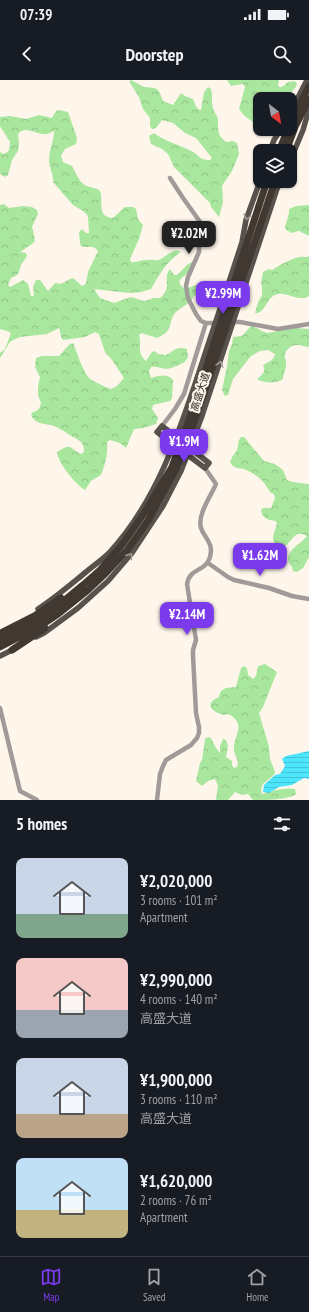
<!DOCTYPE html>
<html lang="en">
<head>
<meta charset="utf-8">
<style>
  body { margin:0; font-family:"PT Sans Narrow","Noto Sans SC",sans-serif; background:#20242c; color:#f1f3f6; height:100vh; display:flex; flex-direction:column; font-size:15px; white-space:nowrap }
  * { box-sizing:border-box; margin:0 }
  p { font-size:13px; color:#9ea1a6 }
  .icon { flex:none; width:22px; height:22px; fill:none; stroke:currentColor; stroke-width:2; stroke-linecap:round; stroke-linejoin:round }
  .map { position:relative; height:720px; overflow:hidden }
  .panel { display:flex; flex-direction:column; background:#171b24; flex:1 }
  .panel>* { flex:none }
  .needle { width:26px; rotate:149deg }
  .fabs { position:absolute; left:253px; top:12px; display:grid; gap:8px }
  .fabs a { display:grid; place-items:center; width:44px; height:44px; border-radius:8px; background:#171b24; box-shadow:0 1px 3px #0004; font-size:20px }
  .price { position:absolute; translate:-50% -34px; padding:0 9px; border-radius:8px; background:#7c3aed; color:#fff; font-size:13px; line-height:26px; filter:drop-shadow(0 1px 2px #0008) }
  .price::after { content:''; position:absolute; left:50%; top:24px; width:12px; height:9px; margin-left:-6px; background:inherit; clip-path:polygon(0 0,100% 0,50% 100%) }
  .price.active { background:#222; color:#fff }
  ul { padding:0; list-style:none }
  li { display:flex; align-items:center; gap:12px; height:100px; padding:0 16px }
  li span { display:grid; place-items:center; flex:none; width:112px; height:80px; border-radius:8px; color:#555 }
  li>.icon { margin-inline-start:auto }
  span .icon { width:48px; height:48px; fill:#fffc; stroke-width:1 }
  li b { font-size:17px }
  h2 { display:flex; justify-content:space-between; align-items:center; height:48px; padding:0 16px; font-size:17px }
  .status { display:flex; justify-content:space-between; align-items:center; height:28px; padding:0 20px; background:#171b24; direction:ltr }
  .status svg { height:11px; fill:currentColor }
  header { display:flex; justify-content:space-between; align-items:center; height:52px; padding:0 16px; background:#171b24; font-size:18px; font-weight:800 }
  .menu { display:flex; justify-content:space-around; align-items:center; height:56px; border-top:1px solid #363941; background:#171b24; font-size:11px; color:#9ea1a6 }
  .menu a { display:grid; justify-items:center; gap:2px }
  .menu .active { color:#7c3aed }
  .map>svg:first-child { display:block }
  .forest { fill:url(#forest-crowns) }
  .water { fill:url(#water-rules) }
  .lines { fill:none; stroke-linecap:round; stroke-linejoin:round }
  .minor { stroke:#a09b98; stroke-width:4.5 }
  .major { stroke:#59514c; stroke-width:5.5 }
  .highway { stroke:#413832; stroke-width:7 }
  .oneway { stroke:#a49b94 }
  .labels { text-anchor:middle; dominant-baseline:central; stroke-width:4; stroke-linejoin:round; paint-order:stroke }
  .street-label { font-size:10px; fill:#292522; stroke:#fff6eb }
</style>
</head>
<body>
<div class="status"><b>07:39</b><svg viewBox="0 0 49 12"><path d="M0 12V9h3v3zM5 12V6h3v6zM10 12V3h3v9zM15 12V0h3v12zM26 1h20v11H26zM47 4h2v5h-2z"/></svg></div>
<header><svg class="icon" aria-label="back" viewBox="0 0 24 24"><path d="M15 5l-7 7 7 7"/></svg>Doorstep<svg class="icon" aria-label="search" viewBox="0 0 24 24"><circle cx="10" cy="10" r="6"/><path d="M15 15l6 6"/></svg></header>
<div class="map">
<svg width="309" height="720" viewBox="0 0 309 720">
  <defs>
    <pattern id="forest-crowns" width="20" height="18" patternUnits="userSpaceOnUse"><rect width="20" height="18" fill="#a9e69e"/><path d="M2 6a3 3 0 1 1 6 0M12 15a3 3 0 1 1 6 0" fill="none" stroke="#91c588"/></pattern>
    <pattern id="water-rules" width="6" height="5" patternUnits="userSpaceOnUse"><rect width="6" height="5" fill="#4de5fc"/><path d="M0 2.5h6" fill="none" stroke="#43c4d8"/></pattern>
  </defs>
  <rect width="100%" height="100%" fill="#fff6eb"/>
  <path class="forest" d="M130,0C135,1 140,6 145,7C159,9 158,7 163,21L173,25L181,13L185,16L193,19C195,24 196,29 201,30L204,12L208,7L211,9C213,15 211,22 213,28C214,33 218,36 218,40C218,49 217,57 227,62L233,61L237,63L239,74L232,91L222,106L223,122L219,137L211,127L210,123L174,87L168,74L162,69L151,64L149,56L154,53C162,60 180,65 191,71C200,75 198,80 210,80L212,78L196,58L185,53L173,43L162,40L156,48L152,49L150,46V38L143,29L139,17L130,3Z
    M227,0H279L278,5L279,7H282L288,2L295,1L297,4L296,7L285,19H260V46C252,41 245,38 239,29L245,7L243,4L231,6Z
    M59,30L68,32L77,58L76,64L65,69L61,76L63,82L72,86C76,92 78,101 85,105C90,108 96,107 100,111C104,122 96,137 113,138L125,127H133L136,129L138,139L143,145L139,159L130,179L131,182C136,183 141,180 146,180C151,179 154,181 159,180C166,177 173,167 181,172C167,181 159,195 151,209L141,212L129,213L94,209L100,218L114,223L131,217L144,221L154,218H160C173,207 162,199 170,189L174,195H177L187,185L192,182L194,185C193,187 192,189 190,191C185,197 172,200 185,209L196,205L204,211L194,216C190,225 181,226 175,233C167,244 175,250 157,258L142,253L139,255C142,264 136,273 146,281L152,272L155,271L158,274L166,275C175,271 175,266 187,269C187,272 189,276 187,279C185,284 172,288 167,289C161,289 157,286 151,287L149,291L151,298C159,296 167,293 173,300L172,318L170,321L153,325L152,329L158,338L156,344L143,348L134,349L126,368L120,363L110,360L107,362C108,374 105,385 101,395L91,401L85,410C76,405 58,383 57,372C72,363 67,367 81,374L84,372C85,360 75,359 68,354C64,351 59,348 54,346C45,343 34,345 31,334L33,332C38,331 40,328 41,323L38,315V307L40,297L35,287L36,278L42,276H59L66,268L70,264L73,263C78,274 81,288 89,298C91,300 107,308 111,309L117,306L124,298L112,280L105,272L99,254L95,252L85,257L63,260C60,257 61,253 59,248L47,254L20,257L13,260L10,262L0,278V273L5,269L11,253L7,251L0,249V125L4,124L9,128L23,126L32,127L37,130L38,134L32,147L33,150L35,161L32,164L20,172L26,173L27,176L21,185L19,192L17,195L11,198L8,205L10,207L23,200L28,204L31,216H34L33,207L36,200H40L48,211L55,203L61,204L72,198C77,200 78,204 83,206L86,203L88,192L98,171C93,164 88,169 81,166L80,163L79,152L82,149L86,153H89L88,136L83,131L73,125L53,102C54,95 49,88 49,80C49,70 54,61 54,51C51,52 48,55 44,54C35,54 25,45 18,54L19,63L18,71L12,80L8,95L5,97L0,94V72L3,74L6,73L9,70L10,62L0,46V37L10,36L26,39L39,35L52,38L56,31Z
    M309,125V156L299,151L292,153L286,150L285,147L289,133V129L296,126Z
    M309,176V216C298,223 286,210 275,215C266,219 265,234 255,233L258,222L262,215V207L261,203L263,192L269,189L272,190C280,185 290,179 299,177C303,176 305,178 309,176Z
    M251,246C257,247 261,252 267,253L295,248L309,249V267C300,266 295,262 288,269C286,271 285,272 285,275C284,278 287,281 286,284C286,290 283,294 283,299C277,304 263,303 257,299C263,294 266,292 263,285C269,282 274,280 275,274L268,270L260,271L251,276L233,299L228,315L225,316L222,310L227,286L229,271L232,264L233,257L242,256Z
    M241,357H244L264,381L275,384L283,390L287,400C294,403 301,403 309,404V477L303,488L297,492L293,491C293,486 288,484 288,479C288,469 302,463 307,456C293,448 293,463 282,468C268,461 274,455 277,443L275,441C268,440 262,438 261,430L263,428H271L275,418L274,414L271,413C268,410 267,406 264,403C262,399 250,391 246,390C240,387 234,390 230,382C232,376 235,374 237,370C239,365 237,362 241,357Z
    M265,584L277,592L263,627L259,633L269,667L270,679L275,692C272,701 258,701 262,714C273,711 284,707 295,709L296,714C289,720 265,720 253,720L248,714L242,715L235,712L228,720H216L218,705L215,699L208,701L202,706L196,701L200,683L202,680L205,659L208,657L211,658L216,668L220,673V666L223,659L226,660L228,666L226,677L232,681V685L234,688L237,687C240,680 234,676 234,669C233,661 240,652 238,644C237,639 231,635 227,634L224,635C212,632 203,624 219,617C221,606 229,608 236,607L241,588L244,586L247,588L248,595L253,599L256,596L258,586Z"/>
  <path class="water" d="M309,671V699L304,698L292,705L279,707L269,713L263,712L264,705L275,695L280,694L285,686L282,679L286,676Z"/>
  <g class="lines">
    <path class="minor" d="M170,98L183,118L203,146L204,153L199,166V172L188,197L186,206L188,218L196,234L201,241L206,243H218
      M231,242H240L278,249L309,244
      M162,346L175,329L184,314L206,243
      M208,483L228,497L234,500L269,508L292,516L309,519
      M0,628L20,711L37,720
      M157,720L160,694L163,686L166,680L191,665L197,658L199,653V647L196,633L193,576V570L196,560L187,504C190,487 206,492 210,477C214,462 204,458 201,448C197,435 211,416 216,404L205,388"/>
    <path class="major" d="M290,33L307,0
      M270,71L274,60L281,49
      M290,81L303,50L309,29
      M162,346L209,383L205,388L157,352Z
      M38,529C55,518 70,505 86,492C94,485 102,480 109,473C158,420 180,350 202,283C215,243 229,203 242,162L246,140L260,101
      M36,557L44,553L78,528L108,501L132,473L163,426L181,391L202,336L277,109L281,101
      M0,576L14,569"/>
    <path class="highway" d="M290,44L309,6
      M279,71L288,49
      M286,71L295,47L309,19
      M1,553L36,535L61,518
      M0,561L35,541L54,529L83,505L100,490L122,465L143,435L172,387L192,331L267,101
      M0,567L40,546L58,534L88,510L105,494L128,469L149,439L176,389L197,334L275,101
      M12,570L45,548"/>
  </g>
  <defs><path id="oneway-chevron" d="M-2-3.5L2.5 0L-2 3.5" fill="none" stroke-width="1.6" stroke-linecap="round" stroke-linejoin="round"/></defs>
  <g class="oneway">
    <use href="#oneway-chevron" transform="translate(247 137) rotate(107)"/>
    <use href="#oneway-chevron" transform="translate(220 284) rotate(-72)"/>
    <use href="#oneway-chevron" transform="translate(130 476) rotate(-50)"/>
  </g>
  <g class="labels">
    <g class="street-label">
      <text transform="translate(200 312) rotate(-72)">高盛大道</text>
    </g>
  </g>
</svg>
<div class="fabs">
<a><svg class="needle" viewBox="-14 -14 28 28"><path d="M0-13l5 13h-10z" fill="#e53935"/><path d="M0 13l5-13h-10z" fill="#9ea1a6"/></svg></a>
<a><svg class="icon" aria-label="layers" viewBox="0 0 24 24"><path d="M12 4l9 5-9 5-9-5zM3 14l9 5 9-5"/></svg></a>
</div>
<b class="price active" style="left:189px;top:175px">¥2.02M</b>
<b class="price" style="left:223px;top:235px">¥2.99M</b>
<b class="price" style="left:184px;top:383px">¥1.9M</b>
<b class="price" style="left:260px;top:497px">¥1.62M</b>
<b class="price" style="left:187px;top:556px">¥2.14M</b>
</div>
<section class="panel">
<h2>5 homes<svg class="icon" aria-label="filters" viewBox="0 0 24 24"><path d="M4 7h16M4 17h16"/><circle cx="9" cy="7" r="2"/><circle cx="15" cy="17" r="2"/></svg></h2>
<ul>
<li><span style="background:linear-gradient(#c9d6e8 70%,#7fa58c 0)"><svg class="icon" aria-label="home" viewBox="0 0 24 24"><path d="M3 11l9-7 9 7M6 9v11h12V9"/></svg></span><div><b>¥2,020,000</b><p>3 rooms · 101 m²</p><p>Apartment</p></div></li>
<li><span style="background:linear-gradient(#f6c9c9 65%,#9aa5b1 0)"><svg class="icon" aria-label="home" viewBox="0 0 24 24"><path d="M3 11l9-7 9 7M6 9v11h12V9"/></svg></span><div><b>¥2,990,000</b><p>4 rooms · 140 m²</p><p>高盛大道</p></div></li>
<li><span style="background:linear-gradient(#c9d6e8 70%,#b9a48a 0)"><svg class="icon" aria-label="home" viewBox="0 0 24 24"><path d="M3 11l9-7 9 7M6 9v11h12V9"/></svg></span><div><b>¥1,900,000</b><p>3 rooms · 110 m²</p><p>高盛大道</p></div></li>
<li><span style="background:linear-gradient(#bfe0f5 65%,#c2b280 0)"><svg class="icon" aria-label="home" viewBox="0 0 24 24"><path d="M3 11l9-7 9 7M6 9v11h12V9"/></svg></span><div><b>¥1,620,000</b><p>2 rooms · 76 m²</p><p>Apartment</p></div></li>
</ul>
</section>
<nav class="menu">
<a class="active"><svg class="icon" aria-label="map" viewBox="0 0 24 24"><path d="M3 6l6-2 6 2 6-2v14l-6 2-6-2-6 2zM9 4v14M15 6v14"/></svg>Map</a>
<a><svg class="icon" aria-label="saved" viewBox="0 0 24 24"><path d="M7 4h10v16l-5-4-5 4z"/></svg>Saved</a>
<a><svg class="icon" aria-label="home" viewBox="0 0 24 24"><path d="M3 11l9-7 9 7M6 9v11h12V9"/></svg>Home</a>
</nav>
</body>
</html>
